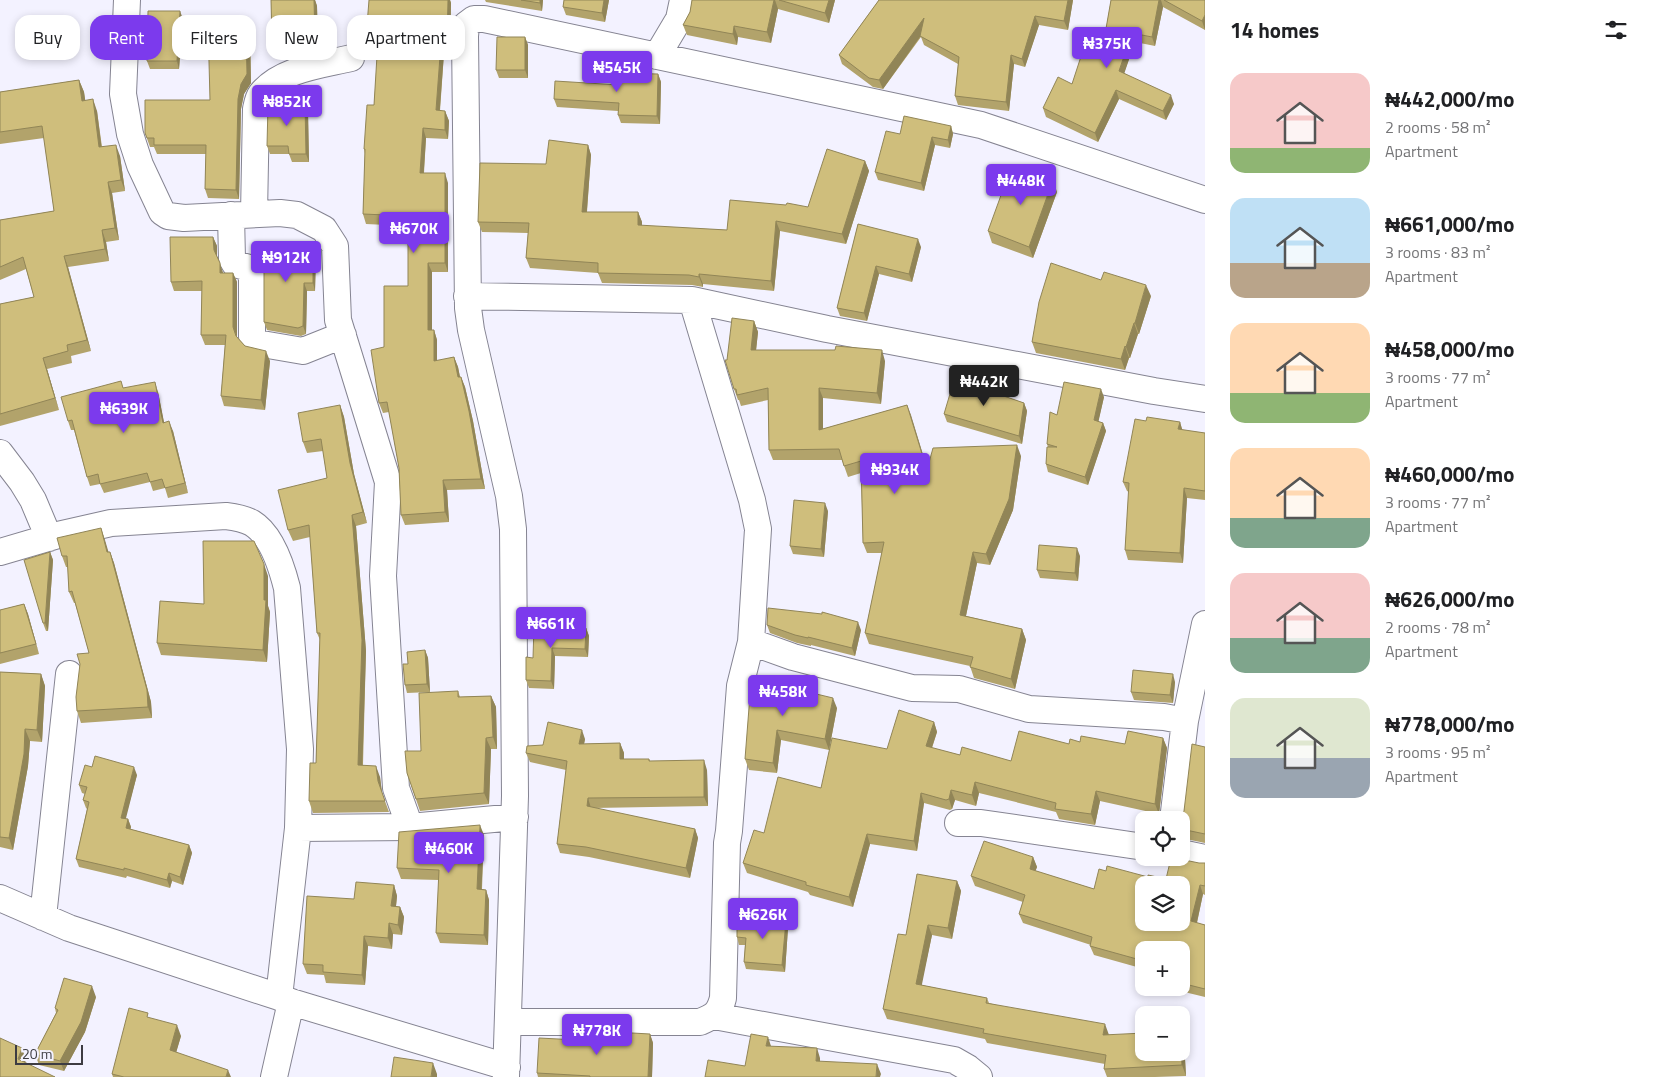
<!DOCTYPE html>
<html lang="en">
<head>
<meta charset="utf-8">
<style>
  body { margin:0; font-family:"Titillium Web",sans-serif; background:#f6f6f6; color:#202124; height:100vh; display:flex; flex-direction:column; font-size:19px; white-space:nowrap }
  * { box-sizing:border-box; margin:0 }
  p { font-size:16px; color:#757577 }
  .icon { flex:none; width:28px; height:28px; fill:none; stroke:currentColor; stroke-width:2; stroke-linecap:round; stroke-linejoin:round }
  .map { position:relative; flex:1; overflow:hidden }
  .panel { display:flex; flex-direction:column; background:#fff; width:450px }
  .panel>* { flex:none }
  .top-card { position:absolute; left:15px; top:15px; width:475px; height:45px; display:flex; gap:10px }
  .fabs { position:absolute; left:1135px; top:811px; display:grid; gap:10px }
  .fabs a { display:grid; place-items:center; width:55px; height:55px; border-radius:10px; background:#fff; box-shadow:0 2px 8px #0003; font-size:25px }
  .scale { position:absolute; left:15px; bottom:12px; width:68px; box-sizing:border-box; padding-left:5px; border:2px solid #3d3c42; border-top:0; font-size:14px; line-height:18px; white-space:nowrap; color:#3d3c42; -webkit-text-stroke:4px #f3f2ff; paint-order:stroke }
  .price { position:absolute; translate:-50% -42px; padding:0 11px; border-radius:5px; background:#7c3aed; color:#fff; font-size:16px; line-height:32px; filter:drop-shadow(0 1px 2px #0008) }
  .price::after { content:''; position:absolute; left:50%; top:30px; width:15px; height:11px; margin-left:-8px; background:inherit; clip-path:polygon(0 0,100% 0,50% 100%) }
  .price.current { background:#222; color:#fff }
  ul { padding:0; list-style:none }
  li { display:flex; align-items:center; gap:15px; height:125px; padding:0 25px }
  li span { display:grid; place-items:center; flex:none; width:140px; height:100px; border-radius:15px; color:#555 }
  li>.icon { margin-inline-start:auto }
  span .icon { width:60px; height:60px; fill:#fffc; stroke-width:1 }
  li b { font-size:21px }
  h2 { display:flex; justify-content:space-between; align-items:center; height:60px; padding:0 25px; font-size:21px }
  .pill { padding:0 18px; border-radius:15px; background:#fff; box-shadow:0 2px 8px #0003; font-size:18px; line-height:45px }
  .pill.current { background:#7c3aed; color:#fff }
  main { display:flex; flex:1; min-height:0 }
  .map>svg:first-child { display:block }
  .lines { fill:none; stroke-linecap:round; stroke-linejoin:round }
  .minor-casing { stroke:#858492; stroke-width:28 }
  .minor { stroke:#fff; stroke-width:26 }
  .wall { fill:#b2a36b }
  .shaded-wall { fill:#918557 }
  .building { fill:#cfbe7c; stroke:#918557; fill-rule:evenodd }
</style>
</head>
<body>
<main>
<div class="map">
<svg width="1205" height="1077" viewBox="0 0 1205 1077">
  <rect width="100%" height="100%" fill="#f3f2ff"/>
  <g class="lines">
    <g class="minor-casing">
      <path id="minor" d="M127,0L123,94L130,134L140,165L162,212L168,216L184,218L280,213L297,215L324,229L335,246L338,320L388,482L383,576L396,788L410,827
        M657,56L679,19L683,0
        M254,214L256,109C257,104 258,98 261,94C281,69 322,65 351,58
        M231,215L232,259L235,264L249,268L252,275V337L256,343L303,351L343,335
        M467,296L692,300L827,329L1154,391L1205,399
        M0,453L22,482L33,500L49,538
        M0,552L58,535L111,523L226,516C234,517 245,519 252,523C272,535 282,568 287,588L300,749L298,828L279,997
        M751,642L793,657L912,688L959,689L1029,709L1164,717L1185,721L1173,820
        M1185,721L1205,624
        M958,823H981L1144,847
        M298,828L410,827L515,817
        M1181,853L1205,858
        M0,898L69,928L279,997L291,1002L507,1067
        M43,917L69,674
        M714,1016L954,1060L968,1068L979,1077
        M508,1022H700C714,1016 719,1014 723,998L727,843L729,831L740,686L751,642L758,529L752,500L692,300
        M274,1077L291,1002
        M506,1077L515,796L513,529L509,496L471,330L468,308L465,36L466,25L474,19H484L981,125L1205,200"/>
    </g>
    <use href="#minor" class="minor"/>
  </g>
  <path class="wall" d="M271,0H315L317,6L318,47L275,48L272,40Z
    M448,0H450L451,3L450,53H444L440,111H445L449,121L448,139L426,138L424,173L448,183V272H432V330H434L437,340V361L454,357L458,367L460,377H461L465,387L473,421L485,489L447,490L449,522L405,525L401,515L399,468L389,412L383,413L379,403L384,347L408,286V226L366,224L363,214L365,154L364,149L374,105L378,48H370L366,38Z
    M485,0H543L542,11L486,2Z
    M564,0H609L605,22L566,15L563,7Z
    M692,0H835L829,23L778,9L771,43L738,37L737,45L687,35L683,25L690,12Z
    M879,0H1073L1068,30L1039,25L1025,67L1014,64L1009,111L958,105L955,96L958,64L924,45L921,37L883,89L873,87L842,64L839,55Z
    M1111,0H1205V30L1163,7L1155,46L1135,42L1124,73L1174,104L1166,120L1119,99L1098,142L1046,117L1043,108L1072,84L1104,40Z
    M183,19L179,69H150L147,61Z
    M246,24L250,33L251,83L244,94L241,109L239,199L208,198L205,189L206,154H157L154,147H150L145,133L210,100Z
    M525,37L528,45V78H499L496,70Z
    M658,74L661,82L660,124L621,123L618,115V111L557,107L554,99L619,85Z
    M79,80L84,92L85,100L97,111L102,147L120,156L125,191L112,193L119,240L106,242L109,261L68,267L91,351L71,356L72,363L47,369L59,410L0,426V304L34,297L26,269L0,280V220L54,211L44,138L0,144V92Z
    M305,104L308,112L309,162H292L289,154H270L267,146Z
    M951,126L953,134L950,148L935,145L924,191L878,180L875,172L900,134Z
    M588,145L591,155L587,212H638L642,222V226L727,230L808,207L865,161L869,171L846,244L780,231L774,291L703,284V287L692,285L602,283L598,273L530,268L526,258L528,233L482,232L478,222L546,164Z
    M1057,192L1033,258L992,243L988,231Z
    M858,224L921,247L912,282L879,274L867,321L840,316L837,308Z
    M213,237L217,246V257L223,273H233L237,282V337L245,346L270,361L265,410L224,406L221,396L225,345H205L201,335L202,291H174L171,282Z
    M255,246H313L316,254L315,291H307L306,334L301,336L267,330L264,322V268Z
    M1151,296L1139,334H1138L1130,358H1129L1125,370L1036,353L1032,342Z
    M754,321L758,332L756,350L885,361L881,404L823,398V429L907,405L927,469L1021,456L1013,510L990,565L977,563L966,616L1022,629L1026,640L1015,689L974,678L970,666L869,644L865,633L882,553H867L863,543L861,473L848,477L842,460H773L769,450L768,400L741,406L739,400H738L734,389L727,360Z
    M123,388L158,392L164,423L173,431L188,493L168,498L165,488L153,491L150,482L104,493L100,484L90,486L87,477L74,430H71L68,421Z
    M996,388L998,394L1024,403L1027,411L1022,444L947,422L944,414Z
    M1104,397L1098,422L1103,423L1106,431L1088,485L1048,472L1046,464L1048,447L1047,444L1057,415Z
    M340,405L344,417L354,474L367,523L356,526L366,651L363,765L380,777L382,793L389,812L313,813L309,801L316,763L320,640L317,633L310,537L293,541L288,530L327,478L323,451L307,453L303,442Z
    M1146,421L1180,422L1182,430L1205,433V500L1187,498L1183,563L1128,560L1125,550L1129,492L1127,491L1123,482Z
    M828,511L824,557L793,554L790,546Z
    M101,528L108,552H110L114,563L151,702L152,718L81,723L77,711L89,653L75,603H74L69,592L68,567H66L62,556Z
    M50,552L53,560L48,631H46L43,623Z
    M1080,556L1078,581L1040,578L1037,570Z
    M268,576V606L270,612L267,662L161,655L157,643L204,604Z
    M24,604L28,614L39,654L0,664V610Z
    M767,625L861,630L855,656L811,645V646L797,643L770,633Z
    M586,628L589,636L588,657L555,656L554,689L529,688L526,680L533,658Z
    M425,650L428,658L430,692L407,693L405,685L408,664Z
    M0,672L41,674L45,686L42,742L30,741L28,766L13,850L0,847Z
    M1175,682L1173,703L1134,700L1131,692Z
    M783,686L837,708L829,750L781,740L777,773L749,770L745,759Z
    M458,691L460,697L491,696L496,707L497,749H491L489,804L420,811L407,773Z
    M934,722L937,732L932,748L960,755L1011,761L1069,744L1080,742L1125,744L1163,738L1167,748L1159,814L1100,801L1095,825L1059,819L1056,812L979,793L976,806L955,800L952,809L950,810L924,803L917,851L870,844L853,907L810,895L808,892L747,873L743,863L764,833L821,788Z
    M585,739L584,744L620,743L624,753V759H649L650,761L707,770L708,806L594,808L695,829L698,838L690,878L589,857L560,853L557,844L566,770L530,762L526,753L543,745Z
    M1205,747V843L1181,838V820Z
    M92,767L137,775L125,819H128L131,827L130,829L189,845L192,853L183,885L172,881L170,888L127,876L126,878L79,867L76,859L87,809L86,808L83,800L85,794L82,793L79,785Z
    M484,835L482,889L486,890L489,900L488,945L440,943L436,933L439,880L401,879L397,868Z
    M1033,857L1037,867L1035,871L1094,889L1106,871L1166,879L1199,863H1205V895L1203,894L1197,923L1205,925V997L1176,990L1175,988H1181V950H1144V969L1094,955L1090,946L1091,945L1023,923L1019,914L1023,902L975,886L971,876Z
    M957,881L961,891L952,939L932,935L921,985L987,998L989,1003L1109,1035L1184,1042L1186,1076L1155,1077H1107L1104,1069L1105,1064L987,1043L985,1039L887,1019L883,1009L906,935Z
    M394,885L397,896L396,906L400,907L404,917L402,935L393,934L392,949L368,946L365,985L326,983L324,975L307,974L303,964L354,899Z
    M786,921L788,928L785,972L746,969L744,962L745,945H739L737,937Z
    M96,997L85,1032L64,1071L39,1065L35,1054L56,1013L55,1008Z
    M150,1018L181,1036L176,1052L226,1077H113L112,1074Z
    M650,1034L653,1043L652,1077H538L537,1073L597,1041Z"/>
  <path class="shaded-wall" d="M314,0H315L317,6L318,47L315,39Z
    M448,0H450L451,3L450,53L447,44Z
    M540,0H543L542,11L540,3Z
    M604,0H609L605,22L602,13Z
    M774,0H775L778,9L771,43L767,32Z
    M829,0H835L829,23L825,13Z
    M1068,0H1073L1068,30L1064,21Z
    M1159,0H1161L1163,7L1155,46L1152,37Z
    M180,11L183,19L179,69L177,61Z
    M1205,15V30L1202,21Z
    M1035,16L1039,25L1025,67L1022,59Z
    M924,18L927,27L883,89L879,80Z
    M246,24L250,33L251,83L244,94L241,109L239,199L236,190L238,99Z
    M734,26L738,37L737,45L733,34Z
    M1132,33L1135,42L1122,80L1119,71Z
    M525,37L528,45V78L525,70Z
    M441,43L444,53L439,120L436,110Z
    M1011,55L1014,64L1009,111L1006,102Z
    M658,74L661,82L660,124L657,116Z
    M79,80L84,92L87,112L82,101Z
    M1116,90L1119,99L1098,142L1095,133Z
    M1171,95L1174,104L1166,120L1163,111Z
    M93,99L97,111L103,159L99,147Z
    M305,104L308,112L309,162L306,154Z
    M445,111L449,121L448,139L445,130Z
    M951,126L953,134L950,148L948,140Z
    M423,128L426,138L423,183L420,173Z
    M932,137L935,145L924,191L921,183Z
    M116,145L120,156L125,191L121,180Z
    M588,145L591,155L586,222L582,212Z
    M865,161L869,171L846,244L842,234Z
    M445,173L448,183V272L445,263Z
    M1053,180L1057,192L1033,258L1029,247Z
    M108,182L112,193L119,240L115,228Z
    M638,212L642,222V236L638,225Z
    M776,221L780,231L774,291L771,281Z
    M102,230L106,242L109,261L105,249Z
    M213,237L217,246V260L214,250Z
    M918,239L921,247L912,282L909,274Z
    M313,246L316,254L315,291L313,283Z
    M64,256L68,267L91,351L87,340Z
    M220,263L223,273H220Z
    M428,263L432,272V340L428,330Z
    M876,266L879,274L867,321L864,313Z
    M233,273L237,282V337L240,345L233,327Z
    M699,274L703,284V287L699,277Z
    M304,283L307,291L306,334L303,326Z
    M1146,285L1151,296L1139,334L1135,323Z
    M754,321L758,332L755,360L751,350Z
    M1134,323L1138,334L1130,358L1126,347Z
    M434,330L437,340V371L434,361Z
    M1125,346L1129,358L1125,370L1121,359Z
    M882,350L885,361L881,404L877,393Z
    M266,351L270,361L265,410L261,400Z
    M454,357L458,367L462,387L458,377Z
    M43,358L47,369L59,410L55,398Z
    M461,377L465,387L473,421L485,489L481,479Z
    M155,382L158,392L166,432L163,423Z
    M819,388L823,398V441L819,430Z
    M1101,389L1104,397L1097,428L1094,420Z
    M1024,403L1027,411L1022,444L1019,436Z
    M340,405L344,417L354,474L367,523L363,512L350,463Z
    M907,405L911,415L931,481L927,470Z
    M169,421L173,431L188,493L185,483Z
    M1180,422L1183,432L1178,429Z
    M1103,423L1106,431L1088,485L1085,477Z
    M1017,445L1021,456L1013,510L990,565L986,554Z
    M443,480L447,490L449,522L445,512Z
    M1184,488L1187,498L1183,563L1180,553Z
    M825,503L828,511L824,557L821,549Z
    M352,515L356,526L366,651L362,777L358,765Z
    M101,528L105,540L112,564L107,552Z
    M1077,548L1080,556L1078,581L1075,573Z
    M50,552L53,560L48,631L45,623Z
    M110,552L114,563L151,702L152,718L148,707Z
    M973,552L977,563L964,625L960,615Z
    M264,564L268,576V606L270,612L267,662L263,650Z
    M24,604L28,614L39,654Z
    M858,622L861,630L855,656L852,648Z
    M586,628L589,636L588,657L585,649Z
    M1022,629L1026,640L1015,689L1011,679Z
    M552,648L555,656L554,689L551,681Z
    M425,650L428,658L430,692L427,684Z
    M41,674L45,686L42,742L37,730Z
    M1173,674L1175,682L1173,703L1170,695Z
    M491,696L496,707L497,749L493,737Z
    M833,698L837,708L829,750L825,739Z
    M934,722L937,732L929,756L926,746Z
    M25,729L30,741L28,766L13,850L9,838Z
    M582,730L585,739L582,754L579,744Z
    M777,730L781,740L777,773L773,763Z
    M486,738L491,749L489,804L484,793Z
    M1163,738L1167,748L1159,814L1155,804Z
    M620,743L624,753V768L620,759Z
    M704,760L707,770L708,806L704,797Z
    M376,766L380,777L382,793L378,781Z
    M134,767L137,775L124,826L121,818Z
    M975,782L979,793L976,806L972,795Z
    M951,790L955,800L952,809L949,799Z
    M1096,791L1100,801L1095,825L1091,814Z
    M921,793L924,803L917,851L914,841Z
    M588,798L591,808L587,806Z
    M128,819L131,827L129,836L126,828Z
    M480,825L484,835L481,899L477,889Z
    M695,829L698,838L690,878L686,868Z
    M867,834L870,844L853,907L849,897Z
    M189,845L192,853L183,885L180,877Z
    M1033,857L1037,867L1033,878L1030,869Z
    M169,873L172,881L170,888L167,880Z
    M957,881L961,891L952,939L948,928Z
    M394,885L397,896L395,916L391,906Z
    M1200,885L1203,894L1195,931L1191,921Z
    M486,890L489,900L488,945L484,935Z
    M400,907L404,917L402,935L398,925Z
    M786,921L788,928L785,972L782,965Z
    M389,923L393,934L392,949L388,938Z
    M928,925L932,935L920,994L916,984Z
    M364,936L368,946L365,985L362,975Z
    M92,986L96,997L85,1032L64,1071L60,1061Z
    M1105,1024L1109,1035L1107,1046L1103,1035Z
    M177,1025L181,1036L174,1060L170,1050Z
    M1181,1033L1184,1042L1186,1076L1182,1065Z
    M650,1034L653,1043L652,1077H648Z
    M768,1037L771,1046H766Z
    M22,1048L26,1060L22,1071L18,1059Z
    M817,1048L820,1058V1071L816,1061Z
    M433,1063L437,1074V1077H431Z
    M877,1064L881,1074L880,1077H876Z
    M228,1070L231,1077H226Z"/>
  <path class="building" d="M271,0H314L315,39L272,40Z
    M369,0H448L447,44L441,43L436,110L445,111V130L423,128L420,173H445V263H428V330H434V361L454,357L458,377H461L469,411L481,479L443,480L445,512L401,515L399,468L387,402L379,403L371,350L384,347V286H408V216L363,214L365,149H364L367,105H374L378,39L366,38Z
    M521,0H540V3Z
    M564,0H604L602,13L563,7Z
    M692,0H774L767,32L734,26L733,34L683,25L690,12Z
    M779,0H829L825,13Z
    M879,0H1068L1064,21L1035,16L1022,59L1011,55L1006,102L955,96L959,57L920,36L924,18L879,80L869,78L839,55Z
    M1111,0H1159L1152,37L1132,33L1119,71L1171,95L1163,111L1116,90L1095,133L1043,108L1058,77L1072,84L1088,35L1104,40Z
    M1164,0H1205V15L1202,21Z
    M148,11H180L177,61H147Z
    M208,24H246L247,74L241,84L238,99L236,190L205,189L206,145H154V138H147L145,133V100H210Z
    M497,37H525V70H496Z
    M619,73L658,74L657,116L618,115L619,103L554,99L555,81L619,85Z
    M79,80L82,101L93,99L99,147L116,145L121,180L108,182L115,228L102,230L105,249L64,256L87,340L67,345L68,351L43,358L55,398L0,414V304L34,297L23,257L0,267V220L54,211L42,126L0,132V92Z
    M305,104L306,154H289L288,146H267L268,105Z
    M904,116L951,126L948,140L932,137L921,183L875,172L886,131L900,134Z
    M549,140L588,145L582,212H638V225L727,230L730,200L786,205L787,203L808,207L827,149L865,161L842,234L776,221L771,281L699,274V277L689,275L598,273V263L526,258L529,223L478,222L480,163L546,164Z
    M1012,165L1053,180L1029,247L988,231Z
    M858,224L918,239L909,274L876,266L864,313L837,308Z
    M170,237H213L214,250L220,263V273H233V327L236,336L245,346L266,351L261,400L221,396L226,335H201L202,281L171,282Z
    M255,246H313V283H304L303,326L298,328L264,322V267Z
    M1051,263L1101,280L1104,272L1146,285L1135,323H1134L1126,347L1125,346L1121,359L1032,342L1039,302Z
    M732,318L754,321L751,350H835L836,346L882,350L877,393L819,388V430L907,405L927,470L933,448L1017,445L1009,499L986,554L973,552L960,615L1022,629L1011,679L970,667L973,657L865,633L884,542L863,543L861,461L844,466L839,449L769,450L768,388L737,395L736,389H734L725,360H727Z
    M955,377L996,388L995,393L1024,403L1019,436L944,414Z
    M121,381L123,388L155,382L163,423L169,421L185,483L165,488L162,479L150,482L147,473L100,484L98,474L87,477L72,420L68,421L61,397Z
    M1064,382L1101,389L1094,420L1103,423L1085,477L1046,464L1047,447H1057L1047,444L1050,412L1057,415Z
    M340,405L350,463L363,512L352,515L362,640L358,765L376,766L378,781L385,801H309L310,763H316L320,633H317L309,525L288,530L278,490L327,478L321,439L303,442L298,413Z
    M1147,417L1180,422L1178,429L1205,433V491L1184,488L1180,553L1125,550L1129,483L1123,482L1135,419L1146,421Z
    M794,500L825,503L821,549L790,546Z
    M101,528L107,552H110L147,690L148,707L77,711L76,697L80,664L77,654L89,653L72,591L69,592L67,556H62L57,538Z
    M203,541H254L264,564V600H266L263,650L157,643L160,601L204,604Z
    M1039,545L1077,548L1075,573L1037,570Z
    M50,552L45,623H43L24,560Z
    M24,604L36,644L0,653V610Z
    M768,608L822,614V612L858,622L852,648L808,637V638L795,635L767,625Z
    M534,626L586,628L585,649L552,648L551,681L526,680V657L533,658Z
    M425,650L427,684L405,685L403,664H408L407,652Z
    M1133,670L1173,674L1170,695L1131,692Z
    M0,672L41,674L37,730L25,729L24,754L9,838L0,837Z
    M751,682L783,686L833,698L825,739L777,730L773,763L745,759Z
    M458,691V697L491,696L493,737L486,738L484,793L416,799L407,773L405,751H421L419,693Z
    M899,710L934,722L926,746L960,755L962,747L1011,761L1019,731L1069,744L1070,739L1080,742L1081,736L1125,744L1128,731L1163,738L1155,804L1096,791L1091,814L1055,809L1056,803L975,782L972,795L951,790L949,799L946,800L921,793L914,841L867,834L849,897L806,885V882L743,863L754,830L764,833L778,777L821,788L832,738L887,749Z
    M548,722L582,730L579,744L620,743V759H649V761L704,760V797L588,798L587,806L695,829L686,868L586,847L557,844L567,761L526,753L527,746L543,745Z
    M1192,744L1205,747V834L1181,829V820H1179L1184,811Z
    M95,756L134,767L121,818L128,819L126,828L189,845L180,877L169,873L167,880L124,868V870L76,859L89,802L83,800L87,787L79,785L85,765L92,767Z
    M480,825L477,889L486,890L484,935L436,933L439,870L397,868L399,832Z
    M984,841L1033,857L1030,869L1094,889L1099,869L1106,871L1107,866L1148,877V875L1166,879L1171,858H1175L1199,863H1205V886L1200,885L1191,921L1205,925V989L1181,983V950H1144V961L1090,946L1092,937L1019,914L1025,895L971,876ZM1144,885H1181V922H1144Z
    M917,874L957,881L948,928L928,925L916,984L987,998L986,1003L1105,1024L1103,1035L1144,1033V1052H1181V1044L1182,1065L1104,1069L1106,1055L983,1033L984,1029L883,1009L898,934L906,935Z
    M356,882L394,885L391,906L400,907L398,925L389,923L388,938L364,936L362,975L323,972V965L303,964L307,896L354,899Z
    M737,917L786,921L782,965L744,962L746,938L737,937Z
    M64,978L92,986L81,1022L60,1061L35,1054L58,1010L55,1008Z
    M129,1008L148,1013L147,1017L177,1025L170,1050L228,1070L226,1077H124L112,1074Z
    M597,1031L650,1034L648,1077H590V1076L537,1073L539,1038L597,1041Z
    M751,1034L768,1037L766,1046L817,1048L816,1061L877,1064L876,1077H705L708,1060L745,1066Z
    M0,1038L22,1048L18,1059L55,1077H0Z
    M394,1057L433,1063L431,1077H391Z"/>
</svg>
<div class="fabs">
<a><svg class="icon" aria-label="locate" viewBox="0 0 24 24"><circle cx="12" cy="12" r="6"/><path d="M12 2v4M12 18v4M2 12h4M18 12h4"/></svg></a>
<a><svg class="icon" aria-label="layers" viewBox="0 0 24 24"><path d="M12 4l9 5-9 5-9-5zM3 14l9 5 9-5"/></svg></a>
<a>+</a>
<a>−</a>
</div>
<div class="scale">20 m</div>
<b class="price" style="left:1107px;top:69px">₦375K</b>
<b class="price" style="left:617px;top:93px">₦545K</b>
<b class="price" style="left:287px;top:127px">₦852K</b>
<b class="price" style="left:1021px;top:206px">₦448K</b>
<b class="price" style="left:414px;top:254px">₦670K</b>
<b class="price" style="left:286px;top:283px">₦912K</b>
<b class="price current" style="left:984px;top:407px">₦442K</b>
<b class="price" style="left:124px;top:434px">₦639K</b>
<b class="price" style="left:895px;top:495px">₦934K</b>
<b class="price" style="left:551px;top:649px">₦661K</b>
<b class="price" style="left:783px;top:717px">₦458K</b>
<b class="price" style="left:449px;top:874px">₦460K</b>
<b class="price" style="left:763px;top:940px">₦626K</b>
<b class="price" style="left:597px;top:1056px">₦778K</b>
<div class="top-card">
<a class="pill">Buy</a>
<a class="pill current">Rent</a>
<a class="pill">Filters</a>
<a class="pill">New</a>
<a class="pill">Apartment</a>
</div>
</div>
<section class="panel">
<h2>14 homes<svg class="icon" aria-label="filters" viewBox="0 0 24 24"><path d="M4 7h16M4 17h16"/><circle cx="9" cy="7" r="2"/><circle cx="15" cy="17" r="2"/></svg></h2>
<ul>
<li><span style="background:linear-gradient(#f6c9c9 75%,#8fb573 0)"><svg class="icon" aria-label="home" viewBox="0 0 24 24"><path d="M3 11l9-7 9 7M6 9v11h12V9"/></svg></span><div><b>₦442,000/mo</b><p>2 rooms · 58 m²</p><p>Apartment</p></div></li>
<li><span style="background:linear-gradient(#bfe0f5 65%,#b9a48a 0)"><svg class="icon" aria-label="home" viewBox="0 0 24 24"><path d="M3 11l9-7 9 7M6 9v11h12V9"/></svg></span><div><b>₦661,000/mo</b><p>3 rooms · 83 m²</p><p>Apartment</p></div></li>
<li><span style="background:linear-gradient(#ffd9b3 70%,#8fb573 0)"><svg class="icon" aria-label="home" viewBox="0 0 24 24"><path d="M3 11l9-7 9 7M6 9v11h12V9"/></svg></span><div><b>₦458,000/mo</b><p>3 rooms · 77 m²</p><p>Apartment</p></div></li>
<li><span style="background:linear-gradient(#ffd9b3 70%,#7fa58c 0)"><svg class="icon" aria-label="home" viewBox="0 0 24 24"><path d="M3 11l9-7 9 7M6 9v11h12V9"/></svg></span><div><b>₦460,000/mo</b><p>3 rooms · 77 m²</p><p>Apartment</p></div></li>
<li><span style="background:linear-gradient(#f6c9c9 65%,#7fa58c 0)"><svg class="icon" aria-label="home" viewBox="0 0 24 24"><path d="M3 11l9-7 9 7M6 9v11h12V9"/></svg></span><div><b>₦626,000/mo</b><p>2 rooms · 78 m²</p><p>Apartment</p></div></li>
<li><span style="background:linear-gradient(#dfe7d0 60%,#9aa5b1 0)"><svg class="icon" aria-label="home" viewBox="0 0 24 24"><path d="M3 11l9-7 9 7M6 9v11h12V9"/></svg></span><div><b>₦778,000/mo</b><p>3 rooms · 95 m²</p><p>Apartment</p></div></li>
</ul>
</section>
</main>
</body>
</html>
